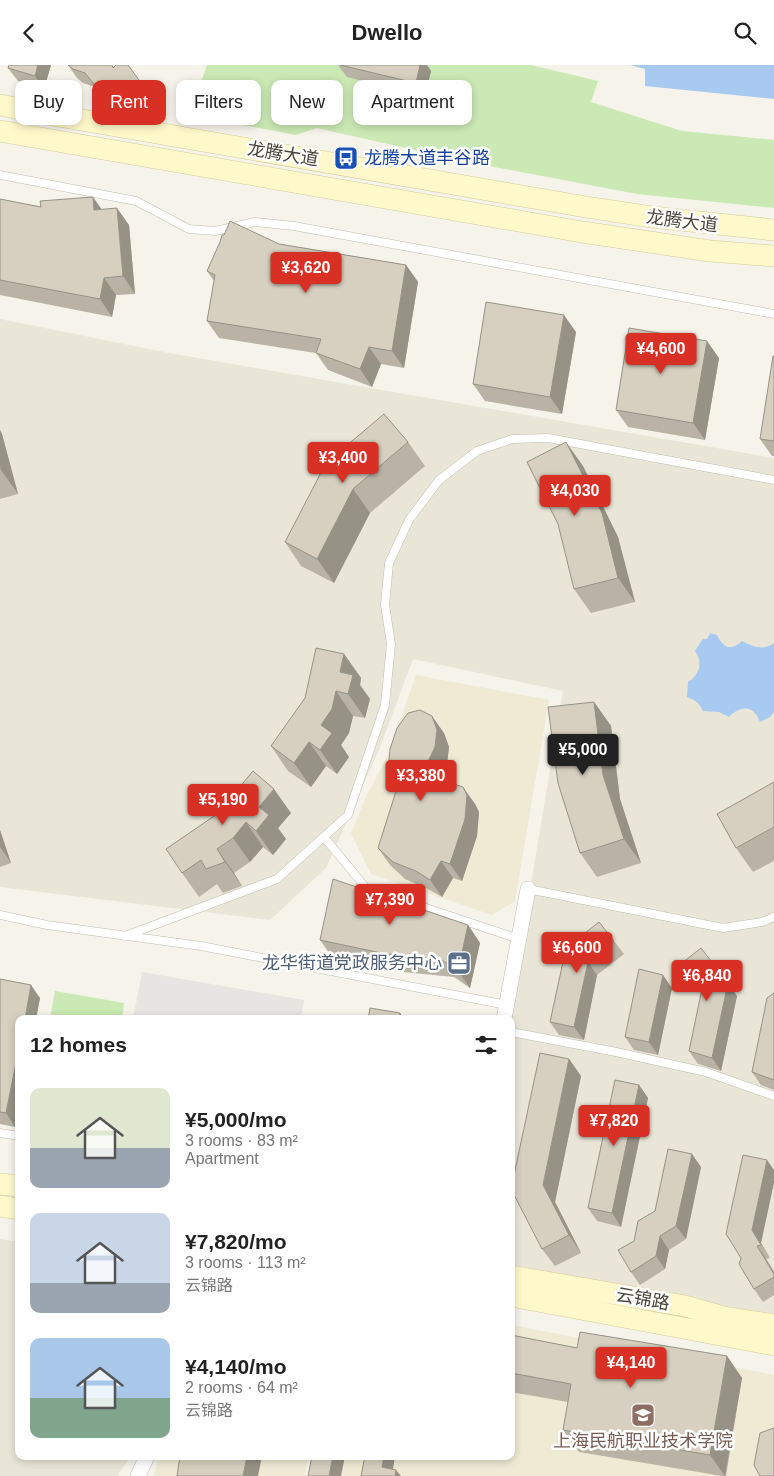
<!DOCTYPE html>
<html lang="en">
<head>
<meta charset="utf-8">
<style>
  body { margin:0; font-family:Helvetica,"Noto Sans SC",sans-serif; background:#f6f6f6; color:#222; height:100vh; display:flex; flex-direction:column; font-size:19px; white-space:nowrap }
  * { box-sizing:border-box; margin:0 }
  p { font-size:16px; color:#767676 }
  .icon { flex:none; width:28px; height:28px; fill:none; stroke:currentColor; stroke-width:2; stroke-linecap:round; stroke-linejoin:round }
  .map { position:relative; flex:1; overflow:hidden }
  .sheet { position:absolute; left:15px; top:950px; width:500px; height:445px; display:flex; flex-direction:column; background:#fff; border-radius:10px; box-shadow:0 2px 8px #0003 }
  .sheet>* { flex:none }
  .banner { position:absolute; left:15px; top:15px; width:500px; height:45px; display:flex; gap:10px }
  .price { position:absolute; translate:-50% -42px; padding:0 11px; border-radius:5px; background:#d93025; color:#fff; font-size:16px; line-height:32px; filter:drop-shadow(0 1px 2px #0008) }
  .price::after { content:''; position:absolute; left:50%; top:30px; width:15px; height:11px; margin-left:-8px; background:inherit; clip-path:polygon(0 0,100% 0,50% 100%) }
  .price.selected { background:#222; color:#fff }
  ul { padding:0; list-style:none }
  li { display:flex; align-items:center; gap:15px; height:125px; padding:0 15px }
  li span { display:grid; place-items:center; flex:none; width:140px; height:100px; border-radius:10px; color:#555 }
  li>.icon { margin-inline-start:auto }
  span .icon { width:60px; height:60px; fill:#fffc; stroke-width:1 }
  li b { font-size:21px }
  h2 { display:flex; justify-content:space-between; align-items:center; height:60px; padding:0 15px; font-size:21px }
  .tag { padding:0 18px; border-radius:10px; background:#fff; box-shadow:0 2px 8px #0003; font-size:18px; line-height:45px }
  .tag.selected { background:#d93025; color:#fff }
  header { display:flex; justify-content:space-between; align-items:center; height:65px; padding:0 15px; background:#fff; font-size:22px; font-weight:700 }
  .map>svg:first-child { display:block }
  .residential { fill:#e9e6d8 }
  .education { fill:#eeead4 }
  .green { fill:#cae9b4 }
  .parking { fill:#e7e5e2 }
  .water { fill:#a8caf1 }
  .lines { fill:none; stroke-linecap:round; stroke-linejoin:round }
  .lane-casing { stroke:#c1bcad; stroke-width:9 }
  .street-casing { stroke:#c1bcad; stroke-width:16 }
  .secondary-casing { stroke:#d4cc9a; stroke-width:22 }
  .lane { stroke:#fff; stroke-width:8 }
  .street { stroke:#fff; stroke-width:15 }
  .secondary { stroke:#fef8cb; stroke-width:21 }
  .wall { fill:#b9b3a5 }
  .shaded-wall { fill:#969286 }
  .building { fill:#d7d0c0; stroke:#969286 }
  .labels { text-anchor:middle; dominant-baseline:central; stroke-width:5; stroke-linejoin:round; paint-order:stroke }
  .street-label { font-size:18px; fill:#494538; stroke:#fff }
  .transit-label { font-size:18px; fill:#164399; stroke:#fff; text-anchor:start }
  .service-label { font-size:18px; fill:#4e5e75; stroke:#fff; text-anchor:end }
  .education-label { font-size:18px; fill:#785e54; stroke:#fff }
</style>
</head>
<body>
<header><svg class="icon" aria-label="back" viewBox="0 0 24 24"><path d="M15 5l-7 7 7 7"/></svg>Dwello<svg class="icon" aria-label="search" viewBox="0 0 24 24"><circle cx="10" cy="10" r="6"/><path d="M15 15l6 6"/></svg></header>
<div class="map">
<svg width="774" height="1411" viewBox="0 0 774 1411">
  <rect width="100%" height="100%" fill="#f5f3ea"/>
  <path class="residential" d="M0,254L169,288L774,393V1259L511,1211V954L530,825L563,626L413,594L379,685L326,803L270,855L0,822Z
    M0,1174L19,1177V1391H131L117,1411H0Z"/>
  <path class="education" d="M416,610L549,635L515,836L492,850L371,809L351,768L367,730L388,690Z
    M511,1260L774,1310V1411H314L317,1391H511Z
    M159,1391H308L305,1411H154Z"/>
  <path class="green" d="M207,0H531L598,16L591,37L682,66L774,75V143L637,129L463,96L317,63L296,70L190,50Z
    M55,926L124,938L122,954H50Z"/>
  <path class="parking" d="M142,907L304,935L301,954H133Z"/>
  <path class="water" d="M630,0H774V34L645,21V4Z
    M710,568L717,570C723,582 730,587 742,576C753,582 763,586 774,578V647L770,652L760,657C754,640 741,640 729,652L719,647L703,646C699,638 696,635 687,632L688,617C700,610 703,597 695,586L703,574H707Z"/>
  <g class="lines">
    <g class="lane-casing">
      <path id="lane" d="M0,110L136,136L189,164L215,166L255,157L294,161L774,249
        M324,772L366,823L519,874
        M528,824L723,863L762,857L774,852
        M0,850L47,860L201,881L507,940
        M125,871L277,814L348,750L385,640L391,579L385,540L389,498L409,455L439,415L477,386L512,374L548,373L774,415
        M511,967L616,987L706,1007L774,1031
        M0,1068L19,1071"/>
    </g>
    <g class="street-casing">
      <path id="street" d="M504,954L528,824
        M138,1411L147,1391"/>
    </g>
    <g class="secondary-casing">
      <path id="secondary" d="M0,40L47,49L586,142L652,152L774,165
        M0,66L582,167L710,186L774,191
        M0,1119L19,1121
        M0,1141L19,1144
        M511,1211L685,1241L724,1252L774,1260
        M511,1231L774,1280"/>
    </g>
    <use href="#lane" class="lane"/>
    <use href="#street" class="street"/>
    <use href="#secondary" class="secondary"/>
  </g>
  <path class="wall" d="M51,0L44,24L18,16L8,3Z
    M68,0L139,15L149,29L123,50L116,48L95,22L83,18L77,13Z
    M338,0H427L431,6L425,31L347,12Z
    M0,134L41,142L102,144L129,160L135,229L116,230L112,252L0,230Z
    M279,179L406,200L418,217L404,303L381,299L372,322L328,305L316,288L219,273L207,256L214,216L207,206Z
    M576,267L562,349L485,336L473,319Z
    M774,291V391H772L760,374Z
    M719,293L705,375L628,362L616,345Z
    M0,365L2,369L18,429L0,434Z
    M408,377L425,401L370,448L334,518L301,501L285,477Z
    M583,401L618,472L635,537L591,548L574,524Z
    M344,589L361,613L360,620L370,634L365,653L353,651L349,668L341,680L349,692L337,709L326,701L311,722L288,706L271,681Z
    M594,637L611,661L620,734L641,798L597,812L580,788Z
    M444,668L449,682L447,699L440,715L475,739L479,747L477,771L462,816L453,813L442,832L428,824L405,814L390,800L378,783L397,723Z
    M774,717V796L753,807L736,783Z
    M291,748L278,763L286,774L273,790L263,782L250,797L234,808L242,821L223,828L217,819L199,832L182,808L217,749Z
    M0,765L11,798L0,802Z
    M468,860L480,878L470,923L454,912L393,906L332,892L320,875Z
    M614,876L624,889L597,910L584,975L559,970L550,957L566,883Z
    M682,898L737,931L721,1006L698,999L689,986L702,925Z
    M0,914L40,933L36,954H19L15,1062L0,1059Z
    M672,923L658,990L634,985L625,972Z
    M774,928V1025L761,1020L752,1007Z
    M569,994L581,1011L555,1137L581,1188L555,1201L542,1184Z
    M639,1020L648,1033L621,1162L597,1156L588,1143Z
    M701,1102L686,1174L669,1185L665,1204L640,1220L631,1207L655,1146Z
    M774,1105V1117L761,1178L770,1193L766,1194L774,1207V1230L763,1237L754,1224L739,1199Z
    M511,1270L577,1283L727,1291L742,1313L726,1411H722L579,1387L563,1365L568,1337L511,1327Z"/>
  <path class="shaded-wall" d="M38,0H51L44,24L35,11Z
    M420,0H427L431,6L425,31L416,18Z
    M93,132L105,149L94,145Z
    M117,143L129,160L135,229L123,211Z
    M406,200L418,217L404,303L392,286Z
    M104,213L116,230L112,252L100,234Z
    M564,250L576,267L562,349L550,332Z
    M707,276L719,293L705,375L693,358Z
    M369,282L381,299L372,322L360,304Z
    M0,365L2,369L18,429L1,405L0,401Z
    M566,377L583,401L618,472L635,537L618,513Z
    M353,424L370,448L334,518L317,494Z
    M344,589L361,613L360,620L370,634L365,653L348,629L340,607Z
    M336,626L353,651L349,668L341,680L349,692L337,709L320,685L321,660Z
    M594,637L611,661L620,734L641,798L624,774L603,710Z
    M432,651L444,668L449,682L447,699L434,726L422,709Z
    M309,677L326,701L311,722L294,698Z
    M463,722L475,739L479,747L477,771L462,816L450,799Z
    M274,724L291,748L278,763L286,774L273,790L256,766L259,742Z
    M246,757L263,782L250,797L233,773Z
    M0,765L11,798L0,782Z
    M217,784L234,808L242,821L225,797Z
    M441,796L453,813L442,832L430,815Z
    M468,860L480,878L470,923L458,906Z
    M588,897L597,910L584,975L574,962Z
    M663,910L672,923L658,990L649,977Z
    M728,918L737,931L721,1006L712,993Z
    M31,920L40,933L36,954H25Z
    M400,948L404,954H399Z
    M19,983V1044L15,1062L6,1048Z
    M569,994L581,1011L555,1137L581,1188L569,1170L543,1120Z
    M639,1020L648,1033L621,1162L612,1148Z
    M692,1089L701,1102L686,1174L676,1161Z
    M767,1095L774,1105V1117L761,1178L770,1193L752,1165Z
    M660,1171L669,1185L665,1204L656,1191Z
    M757,1181L766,1194L774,1207V1209Z
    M727,1291L742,1313L725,1411L710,1390Z
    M247,1391H262L258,1411H243Z
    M333,1391H345L341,1411H329Z
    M384,1391H395L392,1411L382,1402Z
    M396,1405L401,1411H395Z"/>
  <path class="building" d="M9,0H38L35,11L8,3Z
    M68,0H112L113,3L116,0H128L139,15L114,35L106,34L85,8L73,4Z
    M340,0H420L416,18Z
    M93,132L94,145L117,143L123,211L104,213L100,234L0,215V134L41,142L40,136Z
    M230,156L279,179L406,200L392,286L369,282L360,304L316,288L321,274L207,256L215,210L207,206L220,177L222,170H224Z
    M486,237L564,250L550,332L473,319Z
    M629,263L707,276L693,358L616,345Z
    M773,291H774V376L760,374Z
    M384,349L408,377L353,424L317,494L285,477L326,398Z
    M566,377L602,448L618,513L574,524L558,459L527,397Z
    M316,583L344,589L340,607L353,610L348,629L336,626L332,644L321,660L332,668L320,685L309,677L294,698L271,681L305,633Z
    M594,637L603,710L624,774L580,788L558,718L548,642Z
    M420,645L432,651L437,665L435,682L422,709L463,722L467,730L465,754L450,799L441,796L430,815L416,806L393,797L378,783L397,723L388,708L390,684L397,663L408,648Z
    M253,706L274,724L259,742L269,750L256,766L246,757L233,773L217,784L225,797L206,804L201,795L182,808L166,784L217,749Z
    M774,717V762L736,783L717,749Z
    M333,814L468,860L458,906L442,895L381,888L320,875Z
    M599,857L614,876L588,897L574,962L550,957L566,883Z
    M701,883L728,918L712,993L689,986L702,924L682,898Z
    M639,904L663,910L649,977L625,972Z
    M0,914L31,920L25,954H19V983L6,1048L0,1047Z
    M774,928V1015L752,1007L767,933Z
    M370,943L400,948L399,954H368Z
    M540,988L569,994L543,1120L569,1170L542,1184L511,1124Z
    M615,1015L639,1020L612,1148L588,1143Z
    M668,1084L692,1089L676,1161L660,1171L656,1191L631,1207L618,1185L634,1176L638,1156L655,1146Z
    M743,1090L767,1095L752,1165L761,1180L757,1181L774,1209V1212L754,1224L739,1199L741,1193L726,1169Z
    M580,1267L727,1291L710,1390L563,1365L571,1319L511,1308V1270L577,1283Z
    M774,1363V1411H760L754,1400L760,1368Z
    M180,1391H247L243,1411H177Z
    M312,1391H333L329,1411H308Z
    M365,1391H384L382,1402L396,1405L395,1411H361Z"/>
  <defs>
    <g id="bus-square" transform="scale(1.25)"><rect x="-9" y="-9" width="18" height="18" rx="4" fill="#1a4fb4" stroke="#fff"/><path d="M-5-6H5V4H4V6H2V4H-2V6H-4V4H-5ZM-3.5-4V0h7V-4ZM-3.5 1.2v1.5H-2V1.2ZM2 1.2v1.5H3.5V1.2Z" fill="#fff"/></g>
    <g id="office-square" transform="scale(1.25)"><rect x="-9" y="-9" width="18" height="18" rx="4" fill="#5c6f8a" stroke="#fff"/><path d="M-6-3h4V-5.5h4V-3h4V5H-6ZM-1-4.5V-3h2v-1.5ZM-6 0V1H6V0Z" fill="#fff"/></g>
    <g id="university-square" transform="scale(1.25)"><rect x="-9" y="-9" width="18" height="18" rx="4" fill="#8d6e63" stroke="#fff"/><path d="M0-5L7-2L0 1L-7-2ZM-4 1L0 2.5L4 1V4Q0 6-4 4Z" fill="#fff"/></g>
  </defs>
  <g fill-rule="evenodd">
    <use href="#bus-square" x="346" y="93"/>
    <use href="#office-square" x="459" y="898"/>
    <use href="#university-square" x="643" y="1350"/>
  </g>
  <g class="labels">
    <g class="street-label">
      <text transform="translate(283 89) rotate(9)">龙腾大道</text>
      <text transform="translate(682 156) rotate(7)">龙腾大道</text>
      <text transform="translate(643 1234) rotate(10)">云锦路</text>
    </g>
    <g class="transit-label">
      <text x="364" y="93">龙腾大道丰谷路</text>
    </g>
    <g class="service-label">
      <text x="442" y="898">龙华街道党政服务中心</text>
    </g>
    <g class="education-label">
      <text x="643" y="1376">上海民航职业技术学院</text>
    </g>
  </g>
</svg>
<b class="price" style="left:306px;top:229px">¥3,620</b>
<b class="price" style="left:661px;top:310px">¥4,600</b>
<b class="price" style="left:343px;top:419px">¥3,400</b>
<b class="price" style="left:575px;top:452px">¥4,030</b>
<b class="price selected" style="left:583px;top:711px">¥5,000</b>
<b class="price" style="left:421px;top:737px">¥3,380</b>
<b class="price" style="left:223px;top:761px">¥5,190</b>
<b class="price" style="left:390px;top:861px">¥7,390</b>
<b class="price" style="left:577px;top:909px">¥6,600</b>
<b class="price" style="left:707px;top:937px">¥6,840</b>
<b class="price" style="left:614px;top:1082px">¥7,820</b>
<b class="price" style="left:631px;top:1324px">¥4,140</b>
<div class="banner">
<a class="tag">Buy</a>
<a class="tag selected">Rent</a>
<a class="tag">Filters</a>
<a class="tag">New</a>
<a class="tag">Apartment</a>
</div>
<section class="sheet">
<h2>12 homes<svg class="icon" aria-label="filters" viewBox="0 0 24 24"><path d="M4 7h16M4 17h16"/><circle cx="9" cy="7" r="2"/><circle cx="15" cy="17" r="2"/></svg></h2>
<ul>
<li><span style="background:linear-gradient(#dfe7d0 60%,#9aa5b1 0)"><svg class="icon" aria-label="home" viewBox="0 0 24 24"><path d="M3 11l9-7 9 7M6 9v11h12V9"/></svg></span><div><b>¥5,000/mo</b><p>3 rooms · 83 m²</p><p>Apartment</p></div></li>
<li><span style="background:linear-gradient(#c9d6e8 70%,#9aa5b1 0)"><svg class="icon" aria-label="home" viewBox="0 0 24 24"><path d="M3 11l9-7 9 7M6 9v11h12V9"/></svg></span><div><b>¥7,820/mo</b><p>3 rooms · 113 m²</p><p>云锦路</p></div></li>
<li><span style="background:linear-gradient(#a9c7e8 60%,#7fa58c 0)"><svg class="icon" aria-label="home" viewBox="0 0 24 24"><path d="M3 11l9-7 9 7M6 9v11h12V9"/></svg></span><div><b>¥4,140/mo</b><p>2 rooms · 64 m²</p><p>云锦路</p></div></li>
</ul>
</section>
</div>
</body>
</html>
